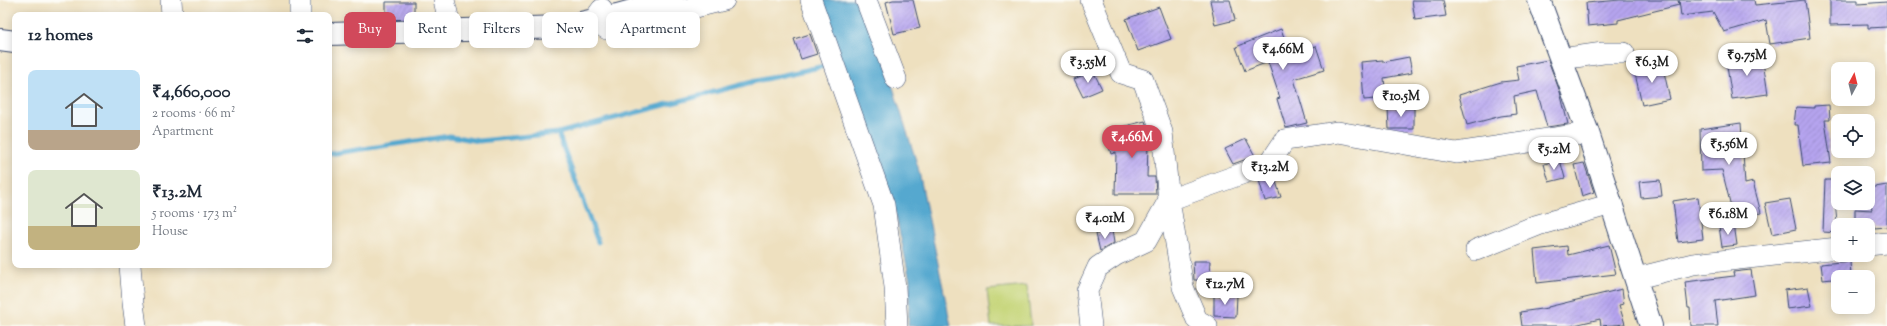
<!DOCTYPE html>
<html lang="en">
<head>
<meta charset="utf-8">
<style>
  body { margin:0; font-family:"Sorts Mill Goudy",serif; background:#f2f2f3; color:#1f2937; height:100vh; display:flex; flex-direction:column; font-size:15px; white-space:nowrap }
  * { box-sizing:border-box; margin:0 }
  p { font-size:13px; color:#747a83 }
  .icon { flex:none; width:22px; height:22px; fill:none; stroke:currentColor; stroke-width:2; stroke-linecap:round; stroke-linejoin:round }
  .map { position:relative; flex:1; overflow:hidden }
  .side { position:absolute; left:12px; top:12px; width:320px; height:256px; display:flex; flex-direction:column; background:#fff; border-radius:8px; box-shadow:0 2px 10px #0003 }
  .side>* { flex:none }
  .guide { position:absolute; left:344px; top:12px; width:380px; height:36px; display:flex; gap:8px }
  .needle { width:26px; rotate:7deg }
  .fabs { position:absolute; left:1831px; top:62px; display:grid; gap:8px }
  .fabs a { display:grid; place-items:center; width:44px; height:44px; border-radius:8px; background:#fff; box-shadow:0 2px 10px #0003; font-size:20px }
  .price { position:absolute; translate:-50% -34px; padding:0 9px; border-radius:14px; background:#fff; color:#222; font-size:13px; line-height:26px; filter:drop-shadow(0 1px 2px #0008) }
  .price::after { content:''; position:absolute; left:50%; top:24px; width:12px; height:9px; margin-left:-6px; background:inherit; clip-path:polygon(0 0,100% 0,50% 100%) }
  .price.selected { background:#d1495b; color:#fff }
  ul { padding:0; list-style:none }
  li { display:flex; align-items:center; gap:12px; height:100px; padding:0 16px }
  li span { display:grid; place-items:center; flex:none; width:112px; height:80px; border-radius:8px; color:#555 }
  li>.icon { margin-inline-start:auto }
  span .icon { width:48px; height:48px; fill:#fffc; stroke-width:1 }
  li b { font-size:17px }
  h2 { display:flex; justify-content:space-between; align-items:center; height:48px; padding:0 16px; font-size:17px }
  .pill { padding:0 14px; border-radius:8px; background:#fff; box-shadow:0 2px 10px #0003; font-size:14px; line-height:36px }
  .pill.selected { background:#d1495b; color:#fff }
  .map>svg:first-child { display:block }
  .pitch { fill:#c4d476; stroke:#70826a }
  .water { fill:#54a8cf; stroke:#386c96 }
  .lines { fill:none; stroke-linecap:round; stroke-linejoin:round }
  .stream { stroke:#54a8cf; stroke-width:5 }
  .building { fill:url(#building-hatch) }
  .minor-casing { stroke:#3b4a6d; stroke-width:22 }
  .major-casing { stroke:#3b4a6d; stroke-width:24 }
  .minor { stroke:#fff; stroke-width:21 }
  .major { stroke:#fff; stroke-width:22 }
</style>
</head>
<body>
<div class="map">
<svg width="1887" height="326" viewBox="0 0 1887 326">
  <defs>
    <pattern id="building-hatch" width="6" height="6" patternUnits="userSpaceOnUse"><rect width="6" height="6" fill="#b6a4ef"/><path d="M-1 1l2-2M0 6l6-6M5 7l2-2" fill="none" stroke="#9386c5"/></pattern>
  </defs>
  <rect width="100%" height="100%" fill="#fdfcf7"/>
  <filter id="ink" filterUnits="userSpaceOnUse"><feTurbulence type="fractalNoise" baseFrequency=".025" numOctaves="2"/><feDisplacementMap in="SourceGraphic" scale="8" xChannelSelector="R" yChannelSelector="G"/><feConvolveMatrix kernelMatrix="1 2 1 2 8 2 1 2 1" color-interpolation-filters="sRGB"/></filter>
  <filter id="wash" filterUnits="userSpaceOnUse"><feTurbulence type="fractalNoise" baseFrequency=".012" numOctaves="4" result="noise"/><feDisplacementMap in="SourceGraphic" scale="16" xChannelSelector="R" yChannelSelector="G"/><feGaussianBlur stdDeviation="0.9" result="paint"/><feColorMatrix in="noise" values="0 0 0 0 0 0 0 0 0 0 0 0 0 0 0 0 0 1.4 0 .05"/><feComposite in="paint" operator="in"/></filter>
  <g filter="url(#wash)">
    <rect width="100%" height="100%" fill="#eee0bf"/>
    <path class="pitch" d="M1027,286L1031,326H991L987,290Z"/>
    <path class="water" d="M817,0H861L881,49L918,167L951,326H908L910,280L892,198Z"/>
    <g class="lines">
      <path class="stream" d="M329,154L450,136L479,141L558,133
        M598,242L558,133L756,81L829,65"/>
    </g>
    <g id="blocks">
      <path class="building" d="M893,0H913L920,28L894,34L886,2Z
        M1210,0H1230L1235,20L1215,25Z
        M1412,0H1443L1446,16L1415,20Z
        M1620,0H1678L1679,5L1618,20V23L1588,26L1586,3Z
        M1679,0H1754L1755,5L1805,0L1810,38L1770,44L1766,20L1724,32L1713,12L1681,16Z
        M1830,0H1858V4L1887,2V27L1868,28V24L1830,25Z
        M386,2H414V19L386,20Z
        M1159,7L1171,39L1138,51L1126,19Z
        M1281,29L1290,54L1316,46L1324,70L1294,79L1307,123L1286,128L1277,99L1280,98L1268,62L1245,71L1236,47Z
        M810,34L817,54L801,59L794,39Z
        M1762,55L1768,94L1732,99L1726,60Z
        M1409,57L1412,73L1384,78L1386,98L1364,100L1361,62L1383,60V62Z
        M1548,60L1560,92L1568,124L1547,127L1537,91L1514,96L1516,114L1501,116L1467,125L1459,95L1501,82L1519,80L1516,66Z
        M1662,63L1670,99L1642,105L1634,69Z
        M1093,71L1102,89L1083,97L1074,79Z
        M1829,105L1830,120H1825L1831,163L1803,166L1798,125H1794L1796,107L1814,108V106Z
        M1388,108H1414V129H1389Z
        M1145,121L1150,135L1151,144L1148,145L1147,177H1155L1156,194H1115L1116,152L1111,154L1105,131Z
        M1741,123L1745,184L1753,182L1761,213L1734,219L1722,170L1701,171L1700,129Z
        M1246,139L1255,156L1233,164L1225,149Z
        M1560,160L1565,178L1549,182L1544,164Z
        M1584,163L1594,192L1582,196L1574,165Z
        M1274,176L1281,197L1265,201L1259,180Z
        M1660,180L1662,196L1641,198L1639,182Z
        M1825,180H1833L1838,233L1823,232Z
        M1887,185V227L1874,228V225H1855V209L1872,210L1869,188Z
        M1698,197L1703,239L1678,242L1673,201Z
        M1790,199L1796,229L1772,234L1765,203Z
        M1734,224L1737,245L1722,247L1719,226Z
        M1112,230L1114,243L1100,251L1096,234Z
        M1609,245L1616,274L1537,283L1534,250L1567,246L1568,255Z
        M1193,261H1210L1209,280H1194Z
        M1850,261L1851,277L1823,280L1821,264Z
        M1751,270L1755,295L1715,301L1718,326H1691L1690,308H1688L1685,282L1734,276L1733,272Z
        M1808,287L1812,306L1787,309L1785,290Z
        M1622,289L1624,304L1619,305L1625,324L1601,326L1600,319L1570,326H1522L1520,312L1548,308V307Z
        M1214,295H1237L1236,317L1214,316Z"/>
    </g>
  </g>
  <g filter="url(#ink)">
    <use href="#blocks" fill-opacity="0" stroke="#3b4a6d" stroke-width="1"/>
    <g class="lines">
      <g class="minor-casing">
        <path id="minor" d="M171,0L172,15
          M300,0V15
          M444,0L451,30
          M811,0L884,205L895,287L897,326
          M866,0L896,79
          M1091,0L1121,73L1143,80L1162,132L1169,200L1269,164L1285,140L1338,132L1456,153L1588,133
          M602,9L594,20L607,29L724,0
          M1561,59L1603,53H1624
          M1868,245L1887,243
          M1476,250L1538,225L1612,204
          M130,265L133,303L136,326
          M1637,278L1693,264L1838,248
          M1091,326L1087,291L1098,267L1116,255L1146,241L1169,200L1183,287L1197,320L1207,326"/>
      </g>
      <g class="major-casing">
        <path id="major" d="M1539,0L1588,133L1651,326
          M329,34L563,27L617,15L672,0
          M0,40L15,42"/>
      </g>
      <use href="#minor" class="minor"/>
      <use href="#major" class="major"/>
    </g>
  </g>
</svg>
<div class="fabs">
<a><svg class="needle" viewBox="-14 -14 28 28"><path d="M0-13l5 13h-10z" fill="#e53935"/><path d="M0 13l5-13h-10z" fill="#747a83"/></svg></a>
<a><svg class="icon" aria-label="locate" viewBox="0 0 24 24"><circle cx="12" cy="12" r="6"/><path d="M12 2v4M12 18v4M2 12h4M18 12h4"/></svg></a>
<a><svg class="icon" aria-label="layers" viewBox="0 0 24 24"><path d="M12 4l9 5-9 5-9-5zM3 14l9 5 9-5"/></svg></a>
<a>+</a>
<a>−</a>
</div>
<b class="price" style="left:1283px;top:71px">₹4.66M</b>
<b class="price" style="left:1747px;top:77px">₹9.75M</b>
<b class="price" style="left:1088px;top:84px">₹3.55M</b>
<b class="price" style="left:1652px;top:84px">₹6.3M</b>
<b class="price" style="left:1401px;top:118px">₹10.5M</b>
<b class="price selected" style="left:1132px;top:159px">₹4.66M</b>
<b class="price" style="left:1729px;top:166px">₹5.56M</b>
<b class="price" style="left:1554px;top:171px">₹5.2M</b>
<b class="price" style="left:1270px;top:189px">₹13.2M</b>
<b class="price" style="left:1728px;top:236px">₹6.18M</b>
<b class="price" style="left:1105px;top:240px">₹4.01M</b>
<b class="price" style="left:1225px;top:306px">₹12.7M</b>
<div class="guide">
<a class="pill selected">Buy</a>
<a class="pill">Rent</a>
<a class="pill">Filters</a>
<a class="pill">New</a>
<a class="pill">Apartment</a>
</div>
<section class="side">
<h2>12 homes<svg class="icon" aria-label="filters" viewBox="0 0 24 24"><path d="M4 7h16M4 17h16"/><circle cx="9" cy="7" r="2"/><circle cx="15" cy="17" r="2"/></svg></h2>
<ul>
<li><span style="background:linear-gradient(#bfe0f5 75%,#b9a48a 0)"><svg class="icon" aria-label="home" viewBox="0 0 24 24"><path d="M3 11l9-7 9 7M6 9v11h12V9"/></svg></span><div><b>₹4,660,000</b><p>2 rooms · 66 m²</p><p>Apartment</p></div></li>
<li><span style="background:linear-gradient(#dfe7d0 70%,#c2b280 0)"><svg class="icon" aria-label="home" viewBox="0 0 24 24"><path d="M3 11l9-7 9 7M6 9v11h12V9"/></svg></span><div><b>₹13.2M</b><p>5 rooms · 173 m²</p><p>House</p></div></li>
</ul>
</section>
</div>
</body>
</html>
